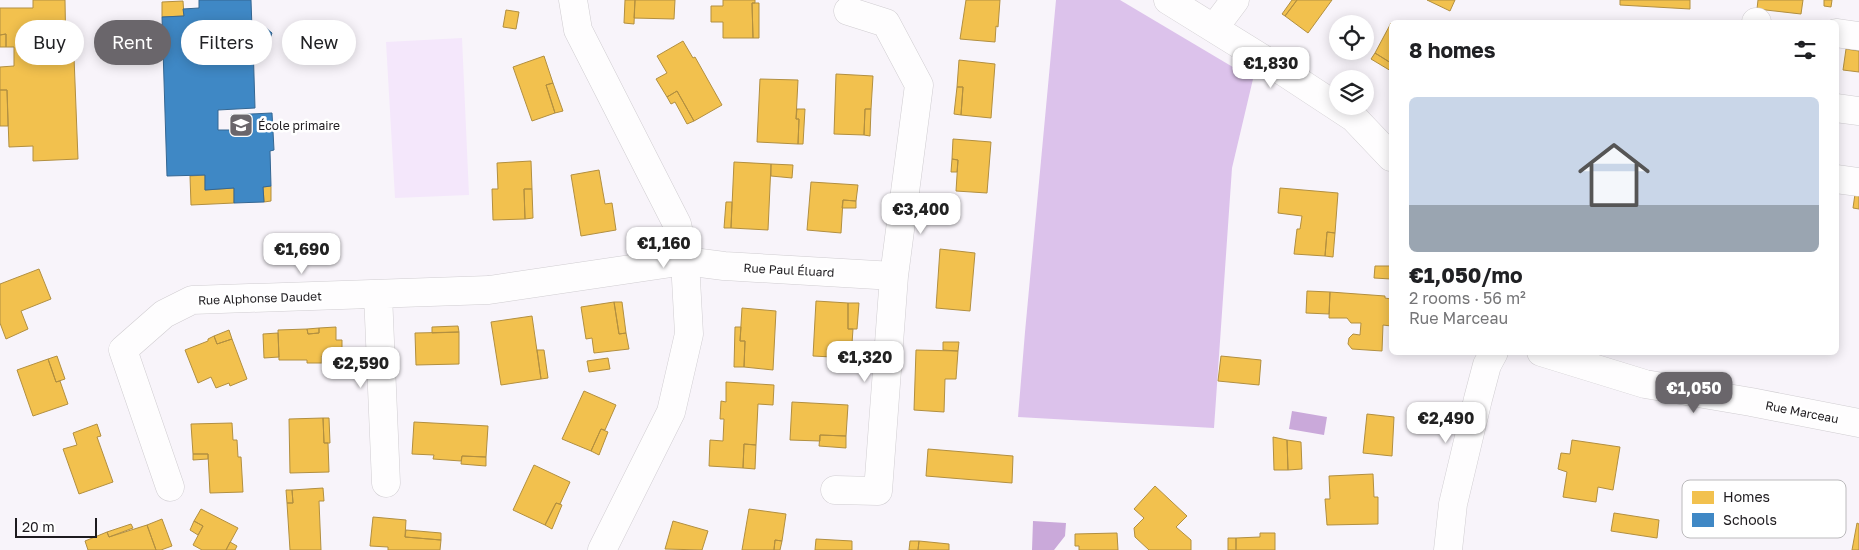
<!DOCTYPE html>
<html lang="en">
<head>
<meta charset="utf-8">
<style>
  body { margin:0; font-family:"Golos Text",sans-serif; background:#f2f2f2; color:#202124; height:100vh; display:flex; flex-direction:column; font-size:19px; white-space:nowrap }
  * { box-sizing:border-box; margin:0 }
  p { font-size:16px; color:#757577 }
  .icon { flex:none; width:28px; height:28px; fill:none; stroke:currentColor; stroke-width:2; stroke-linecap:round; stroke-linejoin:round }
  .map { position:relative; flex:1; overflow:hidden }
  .details { position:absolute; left:1389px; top:20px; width:450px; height:335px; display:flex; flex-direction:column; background:#fff; border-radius:8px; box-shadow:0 2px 12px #0003 }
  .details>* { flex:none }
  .guide { position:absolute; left:15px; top:20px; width:475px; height:45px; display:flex; gap:10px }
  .tools { position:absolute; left:1329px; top:15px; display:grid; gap:10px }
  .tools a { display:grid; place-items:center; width:45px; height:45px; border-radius:50%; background:#fff; box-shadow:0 2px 12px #0003; font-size:25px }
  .scale { position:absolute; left:15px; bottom:12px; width:82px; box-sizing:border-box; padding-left:5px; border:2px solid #1d1a1e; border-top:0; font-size:14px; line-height:18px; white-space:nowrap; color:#1d1a1e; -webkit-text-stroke:4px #fff; paint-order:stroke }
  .price { position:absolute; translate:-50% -42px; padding:0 11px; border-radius:10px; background:#fff; color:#222; font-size:16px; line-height:32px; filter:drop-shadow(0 1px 2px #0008) }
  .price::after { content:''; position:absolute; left:50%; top:30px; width:15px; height:11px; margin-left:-8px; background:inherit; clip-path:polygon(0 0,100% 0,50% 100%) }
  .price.selected { background:#6a666b; color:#fff }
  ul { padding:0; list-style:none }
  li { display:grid; align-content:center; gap:10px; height:265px; padding:0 20px }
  li span { display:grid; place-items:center; height:155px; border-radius:8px; color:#555 }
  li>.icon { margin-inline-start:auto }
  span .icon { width:90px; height:90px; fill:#fffc; stroke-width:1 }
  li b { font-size:21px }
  h2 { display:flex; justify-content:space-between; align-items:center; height:60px; padding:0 20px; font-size:21px }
  .chip { padding:0 18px; border-radius:22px; background:#fff; box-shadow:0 2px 12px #0003; font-size:18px; line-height:45px }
  .chip.selected { background:#6a666b; color:#fff }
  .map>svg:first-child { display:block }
  .green { fill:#f4e7fb }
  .forest { fill:#dcc2eb }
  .water { fill:#caa9da }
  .homes { fill:#f2c14e; stroke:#b28f40 }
  .schools { fill:#3f88c5; stroke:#356793 }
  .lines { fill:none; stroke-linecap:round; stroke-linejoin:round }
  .minor-casing { stroke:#d0cdd1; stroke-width:29 }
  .minor { stroke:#fefdfe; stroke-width:28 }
  .labels { text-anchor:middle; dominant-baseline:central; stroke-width:5; stroke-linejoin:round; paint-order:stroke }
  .poi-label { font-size:12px; fill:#1d1a1e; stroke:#fff; text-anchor:start }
  .street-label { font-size:12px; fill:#1d1a1e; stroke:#fff }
  .key { fill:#fff; stroke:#bbbabc; stroke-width:1 }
  .key-label { font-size:14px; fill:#1d1a1e }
</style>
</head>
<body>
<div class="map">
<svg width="1859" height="550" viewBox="0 0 1859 550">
  <rect width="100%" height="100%" fill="#f8f4fa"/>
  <path class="green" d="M462,38L469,195L395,198L386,42Z"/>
  <path class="forest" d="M1056,0H1120L1253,79L1232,168L1214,428L1018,417L1025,332Z"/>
  <path class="water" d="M1292,411L1327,417L1324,435L1289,429Z
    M1033,521L1066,523L1065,536L1054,550H1032Z"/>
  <path class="homes" d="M33,0H65L66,57H74L78,159L33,161V146L9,147L7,90H0V67L14,66V47H6V34L0,35V8H33Z
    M625,0H635L634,24L624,23Z
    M635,0H675L674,19L634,18Z
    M723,0H755V3H752L753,38H723V22H711V6H723Z
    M966,0H1000L998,27L996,26L995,42L960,39Z
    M1292,0H1297L1285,16L1282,14Z
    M1297,0H1332L1308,33L1285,16Z
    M1427,0H1455L1450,11Z
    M1620,0H1690V9L1620,5Z
    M1758,0H1803L1801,14L1757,9Z
    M1824,0H1832L1831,7L1824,6Z
    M183,1L184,16L162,17V2Z
    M752,3H759V38H753Z
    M506,10L519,12L516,29L503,27Z
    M1391,23V63L1375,53Z
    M6,34V47H0V35Z
    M683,41L693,58L695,57L722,105L694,121L677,91L667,97L656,79L667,73L657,56Z
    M75,42L76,57H66V43Z
    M1846,49L1859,51V72L1843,70Z
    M1375,53L1391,63V71L1371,59Z
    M544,56L553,83L546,85L555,113L532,121L513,67Z
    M959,60L995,64L991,118L961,115L963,87H957Z
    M836,74L873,76L871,109H865L864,135L834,134Z
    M760,79L798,80L796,119H799L798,144L757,142Z
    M553,83L563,111L555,113L546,85Z
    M957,87H963L961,115L954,114Z
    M0,90H7L8,126H0Z
    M677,91L694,121L687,124L675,102L671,104L667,97Z
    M797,109H805L803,144H798L799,119H796Z
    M865,109H871L870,136L864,135Z
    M953,139L991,142L987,193L956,191L958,160L952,159Z
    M952,159L958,160L957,172H951Z
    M531,161L532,189H524L525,219L493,220L492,189H498L497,163Z
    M734,162L771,164L768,230L731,228Z
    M771,164L793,165L792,178L771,176Z
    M599,170L605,204L612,203L616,230L581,236L571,175Z
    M205,175V190L234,188V203L191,205L190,176Z
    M811,182L858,185L856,201L843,200L841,233L807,230Z
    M271,186V201L264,202L263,187Z
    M1280,188L1338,193L1335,233L1327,232L1325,256L1294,254L1297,229H1300L1302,216L1278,213Z
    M524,189H532L533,218L525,219Z
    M1855,194H1859V209L1853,208Z
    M843,200L856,201V208H842Z
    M726,202H732L731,228H724Z
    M1327,232L1335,233L1333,257L1325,256Z
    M940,249L975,253L970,311L936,308Z
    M1375,266H1391V279L1374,278Z
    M39,269L51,299L21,311L28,329L6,339L0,323V284Z
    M1307,291L1330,292L1329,314L1306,313Z
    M1330,292L1385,296V298L1391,299V326L1383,325L1382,351L1352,349L1348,344L1349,338L1353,334L1360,335L1361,323H1351L1347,318H1329Z
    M816,301L848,303V329H853L851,358L813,356Z
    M614,302H622L626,333L619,334Z
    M614,302L619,334L626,333L629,349L594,353L592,338L586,339L581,307Z
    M848,303H859L857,329H848Z
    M742,308L776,311L773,370L744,367L745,341H740Z
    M532,316L541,379L501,385L491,322Z
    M458,326L459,332L432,333V327Z
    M336,327V340H342V355L322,356V363H307V360H279L278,330L307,329L308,334L319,333V328Z
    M735,327H741L740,341H745L744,367H734Z
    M319,328V333L308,334L307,329Z
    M229,330L232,339L217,344L214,336Z
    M459,332V364L416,365L415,333Z
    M278,333L279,357L264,358L263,334Z
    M214,336L217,344L232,339L247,379L230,386L229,383L216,388L211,377L198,383L185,350L208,341V339Z
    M943,342H959L958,351L943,350Z
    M537,350H544L548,378L541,379Z
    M916,350L958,351L956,379H945L944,412L914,410Z
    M342,355L343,362L322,363V356Z
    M57,356L65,379L56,382L48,359Z
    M1221,356L1261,360L1259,385L1218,381Z
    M608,358L610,369L589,372L587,361Z
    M48,359L56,382L60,381L68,404L33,416L17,370Z
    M726,382L774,385L773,405L758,404L756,445L744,444L743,468L709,466L710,440L723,441L724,419H720L721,401L726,402Z
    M584,391L616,405L605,430L601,429L591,451L562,439Z
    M792,402L848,405L846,436L820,435V441L790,440Z
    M1367,414L1394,417L1392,456L1363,453Z
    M323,418H329L330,443H324Z
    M323,418L324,443H328L329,472L290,473L289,419Z
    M414,422L488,426L486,457L462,456L461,461L433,459L434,455L412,454Z
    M232,423L233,440H237L238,457H241L243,492L210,493L208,454H193L191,424Z
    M97,424L101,436L97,437L113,482L79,494L63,449L77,445L73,433Z
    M601,429L608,432L599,455L591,451Z
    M820,435L846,436V448L819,446Z
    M1273,437L1287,440L1288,470H1274Z
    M1287,440L1301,442L1302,469L1288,470Z
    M1572,440L1620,447L1613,490L1598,487L1596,502L1563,497L1567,472L1558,469L1561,453L1570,454Z
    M744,444L756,445L755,469L743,468Z
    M928,449L1013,456L1012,483L926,476Z
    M193,454H208V459L193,460Z
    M462,456L486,457V466L461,464Z
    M534,465L570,482L560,504L556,503L545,525L513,510Z
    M1373,474L1374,497H1378V524L1327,525L1325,499H1330L1329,476Z
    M1155,486L1187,516L1176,527L1191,540V550H1149L1135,537L1134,528L1144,518L1134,509Z
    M323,488L324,501H319L321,550H290L287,503H293L292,490Z
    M286,490H292L293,503H287Z
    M556,503L562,505L552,529L545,525Z
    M201,509L238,528L226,550H202L193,545L203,526L194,521Z
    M749,509L786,514L782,541L775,540L774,550H742Z
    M1614,513L1659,520L1657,538L1611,531Z
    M373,517L406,520L405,537L441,540L440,550H388V547L370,546Z
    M162,519L172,546L161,550H156L147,525Z
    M194,521L203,526L198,535L190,530Z
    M673,521L708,531L702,550L665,549Z
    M1857,523L1859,524V550H1852Z
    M131,524L133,528L109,537L107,532Z
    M147,525L156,550H88L85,541L107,532L109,537Z
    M406,530L441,533V540L405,537Z
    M1117,533L1118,550H1079V546H1075V534Z
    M1260,533H1275V550H1236V538L1260,537Z
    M1228,538H1236V550H1228Z
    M816,539L852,541V550H815Z
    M775,540L782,541L780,550H774Z
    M910,541H919L918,550H909Z
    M919,541L949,544V550H918Z
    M230,542L237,546L235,550H226Z"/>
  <path class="schools" d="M199,0H251L252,29L266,28L272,33L269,41L253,43L255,108L218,110V130H232L231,115L272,113L274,150L270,151L271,186L263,187L264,202L234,203V188L205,190V175L167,176L162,17L184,16L183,9L199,8Z"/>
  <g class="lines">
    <g class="minor-casing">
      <path id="minor" d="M573,0L578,30L677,224L685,261L689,334L671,412L602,550
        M1168,0L1284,72L1354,118L1391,157
        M1756,22H1757
        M1214,28L1235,0
        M1836,33L1859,36
        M1836,108L1859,111
        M1836,179L1859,182
        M378,294L386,483
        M1541,352L1645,384L1751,402L1859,423
        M170,487L123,350L164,314L192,300L489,290L685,261L724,266L894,276L919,85L886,23L848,11
        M835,490L878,491L894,276
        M1448,550L1453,504L1478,399L1487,365L1494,352"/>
    </g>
    <use href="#minor" class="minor"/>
  </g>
  <defs>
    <g id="school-square" transform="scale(1.25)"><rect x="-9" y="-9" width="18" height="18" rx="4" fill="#6a666b" stroke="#fff"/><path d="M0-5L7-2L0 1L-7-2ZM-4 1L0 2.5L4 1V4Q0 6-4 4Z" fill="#fff"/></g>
  </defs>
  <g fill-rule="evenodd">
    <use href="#school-square" x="241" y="125"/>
  </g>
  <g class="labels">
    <g class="poi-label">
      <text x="258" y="125">École primaire</text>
    </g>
    <g class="street-label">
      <text transform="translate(789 270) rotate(3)">Rue Paul Éluard</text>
      <text transform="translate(260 298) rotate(-2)">Rue Alphonse Daudet</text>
      <text transform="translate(1802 412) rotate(11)">Rue Marceau</text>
    </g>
  </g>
  <rect x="1682" y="480" width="164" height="58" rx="8" class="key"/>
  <rect x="1692" y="491" width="22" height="13" fill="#f2c14e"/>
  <rect x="1692" y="513" width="22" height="14" fill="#3f88c5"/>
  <g class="key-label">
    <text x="1723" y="502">Homes</text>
    <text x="1723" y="525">Schools</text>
  </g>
</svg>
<div class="tools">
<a><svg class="icon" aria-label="locate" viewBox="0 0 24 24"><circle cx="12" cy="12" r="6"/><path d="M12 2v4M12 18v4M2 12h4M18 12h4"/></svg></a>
<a><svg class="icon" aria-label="layers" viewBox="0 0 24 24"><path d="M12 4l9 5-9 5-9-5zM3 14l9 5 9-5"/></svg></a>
</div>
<div class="scale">20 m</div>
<b class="price" style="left:1271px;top:89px">€1,830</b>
<b class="price" style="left:921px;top:235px">€3,400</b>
<b class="price" style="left:664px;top:269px">€1,160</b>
<b class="price" style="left:302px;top:275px">€1,690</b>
<b class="price" style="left:865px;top:383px">€1,320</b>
<b class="price" style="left:361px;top:389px">€2,590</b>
<b class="price selected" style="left:1694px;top:414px">€1,050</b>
<b class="price" style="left:1446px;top:444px">€2,490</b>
<div class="guide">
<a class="chip">Buy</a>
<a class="chip selected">Rent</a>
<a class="chip">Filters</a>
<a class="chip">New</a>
</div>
<section class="details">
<h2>8 homes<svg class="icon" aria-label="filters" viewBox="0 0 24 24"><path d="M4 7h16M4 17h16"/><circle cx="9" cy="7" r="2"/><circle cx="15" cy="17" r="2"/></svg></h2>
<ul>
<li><span style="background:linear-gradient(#c9d6e8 70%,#9aa5b1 0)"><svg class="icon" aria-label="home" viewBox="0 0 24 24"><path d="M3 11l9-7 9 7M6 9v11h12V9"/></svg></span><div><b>€1,050/mo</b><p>2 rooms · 56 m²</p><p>Rue Marceau</p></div></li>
</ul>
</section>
</div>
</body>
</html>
